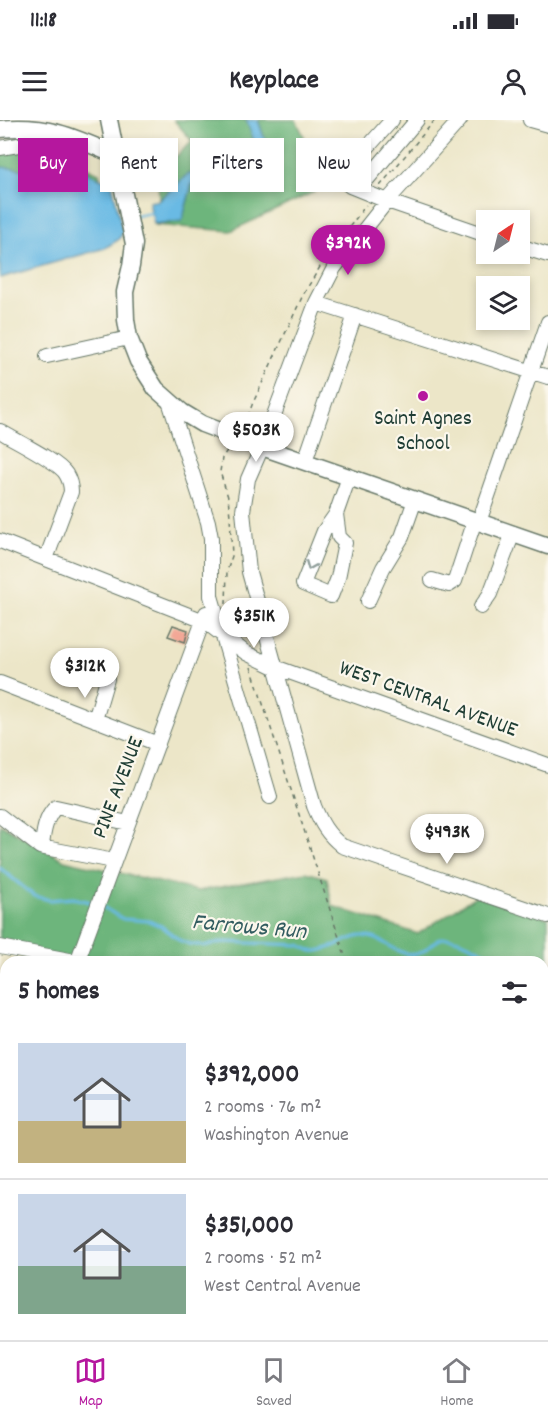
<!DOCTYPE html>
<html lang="en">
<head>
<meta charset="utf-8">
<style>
  body { margin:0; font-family:Dekko,sans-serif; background:#f2f2f3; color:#2b2b33; height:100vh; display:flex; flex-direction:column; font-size:22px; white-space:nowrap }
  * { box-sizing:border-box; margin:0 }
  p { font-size:20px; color:#7c7c81 }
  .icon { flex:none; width:33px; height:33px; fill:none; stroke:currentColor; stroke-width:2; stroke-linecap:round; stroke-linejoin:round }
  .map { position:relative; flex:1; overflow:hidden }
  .details { position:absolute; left:0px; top:836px; width:549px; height:386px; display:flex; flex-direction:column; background:#fff; border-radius:18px 18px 0 0; box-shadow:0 3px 9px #0003 }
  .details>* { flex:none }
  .banner { position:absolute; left:18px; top:18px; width:513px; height:54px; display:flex; gap:12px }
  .needle { width:39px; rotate:35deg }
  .fabs { position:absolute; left:476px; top:90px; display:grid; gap:12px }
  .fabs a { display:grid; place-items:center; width:54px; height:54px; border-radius:0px; background:#fff; box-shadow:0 3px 9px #0003; font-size:30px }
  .price { position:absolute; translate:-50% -51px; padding:0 14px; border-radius:21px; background:#fff; color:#222; font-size:20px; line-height:39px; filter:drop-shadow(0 2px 3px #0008) }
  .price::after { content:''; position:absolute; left:50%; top:36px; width:18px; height:14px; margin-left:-9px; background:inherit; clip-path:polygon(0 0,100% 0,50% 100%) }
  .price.active { background:#b5179e; color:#fff }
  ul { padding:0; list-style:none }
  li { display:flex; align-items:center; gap:18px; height:150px; padding:0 18px }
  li+li { border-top:2px solid #e1e1e2 }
  li span { display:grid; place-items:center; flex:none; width:168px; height:120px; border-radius:0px; color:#555 }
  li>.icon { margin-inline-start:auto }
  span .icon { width:72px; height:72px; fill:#fffc; stroke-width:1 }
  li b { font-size:26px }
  h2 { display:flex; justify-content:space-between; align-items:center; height:72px; padding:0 18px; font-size:26px }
  .pill { padding:0 21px; border-radius:0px; background:#fff; box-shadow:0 3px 9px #0003; font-size:21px; line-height:54px }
  .pill.active { background:#b5179e; color:#fff }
  .status { display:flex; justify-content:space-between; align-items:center; height:42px; padding:0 30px; background:#fff; direction:ltr }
  .status svg { height:16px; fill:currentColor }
  header { display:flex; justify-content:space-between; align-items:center; height:78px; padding:0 18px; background:#fff; font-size:27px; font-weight:800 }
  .menu { display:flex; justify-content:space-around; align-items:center; height:84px; border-top:2px solid #e1e1e2; background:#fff; font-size:16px; color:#7c7c81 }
  .menu a { display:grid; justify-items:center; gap:3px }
  .menu .active { color:#b5179e }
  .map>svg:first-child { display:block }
  .forest { fill:#6db57b; stroke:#467958; stroke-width:1.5 }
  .water { fill:#69bae4; stroke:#447c8c; stroke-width:1.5 }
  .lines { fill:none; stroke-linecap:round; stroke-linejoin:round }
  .stream { stroke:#69bae4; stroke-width:3 }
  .building { fill:#f2a694 }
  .minor-casing { stroke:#677868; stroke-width:16 }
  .major-casing { stroke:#677868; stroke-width:19 }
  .path { stroke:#677868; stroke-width:1.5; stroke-dasharray:4.5 4.5; stroke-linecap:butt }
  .minor { stroke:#fff; stroke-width:14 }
  .major { stroke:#fff; stroke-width:16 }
  .oneway { stroke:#8f9e9a }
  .poi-dot { fill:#b5179e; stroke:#fbf7ec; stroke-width:2 }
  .labels { text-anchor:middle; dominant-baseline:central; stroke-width:4.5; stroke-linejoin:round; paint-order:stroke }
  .poi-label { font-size:22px; fill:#1f3d34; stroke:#fbf7ec }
  .street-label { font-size:22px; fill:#1f3d34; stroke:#fbf7ec }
  .water-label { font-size:24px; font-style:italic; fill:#325c60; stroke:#fbf7ec }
</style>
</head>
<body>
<div class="status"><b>11:18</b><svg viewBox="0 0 49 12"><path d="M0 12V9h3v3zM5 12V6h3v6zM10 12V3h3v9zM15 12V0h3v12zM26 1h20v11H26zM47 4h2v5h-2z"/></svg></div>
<header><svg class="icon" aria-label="menu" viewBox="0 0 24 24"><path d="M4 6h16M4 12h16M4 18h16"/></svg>Keyplace<svg class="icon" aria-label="person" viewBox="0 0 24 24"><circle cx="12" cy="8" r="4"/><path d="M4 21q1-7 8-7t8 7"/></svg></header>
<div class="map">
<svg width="548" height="1220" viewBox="0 0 548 1220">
  <rect width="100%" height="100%" fill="#fbf7ec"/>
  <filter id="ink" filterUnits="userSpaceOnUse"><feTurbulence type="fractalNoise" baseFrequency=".0167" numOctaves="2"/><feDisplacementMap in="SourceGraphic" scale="12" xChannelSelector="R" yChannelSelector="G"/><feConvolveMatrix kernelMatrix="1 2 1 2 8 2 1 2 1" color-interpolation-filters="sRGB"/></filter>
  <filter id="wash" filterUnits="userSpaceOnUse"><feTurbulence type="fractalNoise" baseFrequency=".008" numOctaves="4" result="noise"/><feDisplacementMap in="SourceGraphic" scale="24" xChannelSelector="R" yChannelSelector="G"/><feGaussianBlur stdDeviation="1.35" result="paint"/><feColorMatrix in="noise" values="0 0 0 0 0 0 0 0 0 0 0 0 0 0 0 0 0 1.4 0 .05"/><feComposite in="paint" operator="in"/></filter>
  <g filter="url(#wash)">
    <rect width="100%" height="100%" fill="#ece6c8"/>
    <path class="forest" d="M174,0H246L257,26L237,51L188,54L159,80L158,54L192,21Z
      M258,0H296L310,29L314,72L231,111L154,105L182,101L192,64L250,63L271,37Z
      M17,28L61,36L99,53L101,61L0,57V31Z
      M0,704L64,740L198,771L306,752L327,758L332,786L418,814L480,773L548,798V909L543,906V842H68L0,824Z
      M0,1115H6V1215H124L125,1220H0Z"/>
    <path class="water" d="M246,0H258L271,37L250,63L192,64L182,101L154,104L149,82L159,80L188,54L237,51L256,26Z
      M0,47L50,52L83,51L112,63L123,113L118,120L105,128L0,158Z"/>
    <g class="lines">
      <path class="stream" d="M133,96L153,92
        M0,748L34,776L50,780L73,778L95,783
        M101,786L123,799L149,801L161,806L181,821L190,824L204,826L224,822L300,825C304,827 308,830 312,831C325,833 346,818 361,816C380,815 391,831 408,834C426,837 428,823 440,819C455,813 487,833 499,842
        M543,891L548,894"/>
    </g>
    <g id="blocks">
      <path class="building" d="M173,505L188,510L185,522L168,516Z
        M543,1169L548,1170L544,1191L543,1190Z
        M506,1215H544L543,1220H511L505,1219Z"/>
    </g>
  </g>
  <g filter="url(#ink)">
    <use href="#blocks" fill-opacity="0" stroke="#677868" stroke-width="1.5"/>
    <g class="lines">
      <g class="minor-casing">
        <path id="minor" d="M392,0L340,58L350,66L387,81L486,115
          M460,0L387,81L334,148L316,183L262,327L248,359L243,391L249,452L314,686C321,703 327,714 342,726L548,796
          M530,0L548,5
          M0,28L43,21L62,14
          M359,69L417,0
          M519,126L548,135
          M316,183L548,257
          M47,236L129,218
          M169,281L208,402L211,418V476L270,677
          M0,311C14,320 58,341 66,354C69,359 71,366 71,372L46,439
          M305,341L355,195
          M336,394L339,417L345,423L338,458L331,476L303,464L324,411L336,394L349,357
          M479,402L548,202
          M0,421L204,501L246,533L275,547L548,645
          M432,460L449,465L455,461L475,400
          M368,481L383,448L402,417L415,380
          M481,487L490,474L513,413
          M0,563L158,624
          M95,600L107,559
          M0,696L40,727L114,741
          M42,727C43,714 45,697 56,687L128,703
          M0,827L80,842
          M77,842L206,493
          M0,966L6,968
          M0,1054L6,1028
          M0,1122H6
          M186,1215L236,1220
          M493,1215L494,1220
          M391,1220L392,1215
          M431,1220V1215"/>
      </g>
      <g class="major-casing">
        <path id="major" d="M109,0L134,124L131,146L125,172L126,200L129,218L138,241L156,269L182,292L202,304L262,327L548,426
          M0,9C46,4 74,17 115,35"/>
      </g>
      <path class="path" d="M380,66L435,0
        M245,305L252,285L303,175L323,142L366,85
        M226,484L227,451L232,436L230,396L228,377L220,352L222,338L228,329
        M227,489L238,512
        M251,547L347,842
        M406,1220V1215"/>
      <use href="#minor" class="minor"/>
      <use href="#major" class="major"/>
    </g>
    <defs><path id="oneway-chevron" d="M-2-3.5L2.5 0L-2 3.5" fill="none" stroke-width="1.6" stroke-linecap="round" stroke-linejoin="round" transform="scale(1.5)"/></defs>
    <use class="oneway" href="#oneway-chevron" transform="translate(310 446) rotate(112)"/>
  </g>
  <circle class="poi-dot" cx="423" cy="276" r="6"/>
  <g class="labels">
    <g class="poi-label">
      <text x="423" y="299">Saint Agnes<tspan x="423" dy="25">School</tspan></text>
    </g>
    <g class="street-label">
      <text transform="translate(428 580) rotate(20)">WEST CENTRAL AVENUE</text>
      <text transform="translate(119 668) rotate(-69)">PINE AVENUE</text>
    </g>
    <g class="water-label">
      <text transform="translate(249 808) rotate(5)">Farrows Run</text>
    </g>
  </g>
</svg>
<div class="fabs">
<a><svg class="needle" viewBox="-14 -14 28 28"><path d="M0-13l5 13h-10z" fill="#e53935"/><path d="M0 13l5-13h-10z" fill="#7c7c81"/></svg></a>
<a><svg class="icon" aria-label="layers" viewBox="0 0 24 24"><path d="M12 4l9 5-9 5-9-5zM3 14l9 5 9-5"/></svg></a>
</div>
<b class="price active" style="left:348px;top:156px">$392K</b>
<b class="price" style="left:256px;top:343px">$503K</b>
<b class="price" style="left:254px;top:529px">$351K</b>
<b class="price" style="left:85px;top:579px">$312K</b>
<b class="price" style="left:447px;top:745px">$493K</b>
<div class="banner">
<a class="pill active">Buy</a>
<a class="pill">Rent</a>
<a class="pill">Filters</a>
<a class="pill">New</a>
</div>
<section class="details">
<h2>5 homes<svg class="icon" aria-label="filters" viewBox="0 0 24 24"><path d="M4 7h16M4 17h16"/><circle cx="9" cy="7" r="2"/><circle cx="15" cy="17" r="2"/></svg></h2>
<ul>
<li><span style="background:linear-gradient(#c9d6e8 65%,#c2b280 0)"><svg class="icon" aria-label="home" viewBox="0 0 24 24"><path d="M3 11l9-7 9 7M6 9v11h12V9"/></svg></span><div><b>$392,000</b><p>2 rooms · 76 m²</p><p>Washington Avenue</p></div></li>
<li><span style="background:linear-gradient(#c9d6e8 60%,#7fa58c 0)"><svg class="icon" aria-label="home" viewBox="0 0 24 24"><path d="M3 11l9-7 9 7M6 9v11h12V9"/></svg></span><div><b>$351,000</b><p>2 rooms · 52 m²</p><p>West Central Avenue</p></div></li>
</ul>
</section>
</div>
<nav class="menu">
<a class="active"><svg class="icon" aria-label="map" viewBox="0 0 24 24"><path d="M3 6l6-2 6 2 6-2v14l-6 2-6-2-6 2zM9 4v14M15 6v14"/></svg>Map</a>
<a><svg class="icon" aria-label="saved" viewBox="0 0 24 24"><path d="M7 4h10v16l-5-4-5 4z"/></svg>Saved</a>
<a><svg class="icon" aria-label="home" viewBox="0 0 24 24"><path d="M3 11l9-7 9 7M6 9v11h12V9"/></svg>Home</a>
</nav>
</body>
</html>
